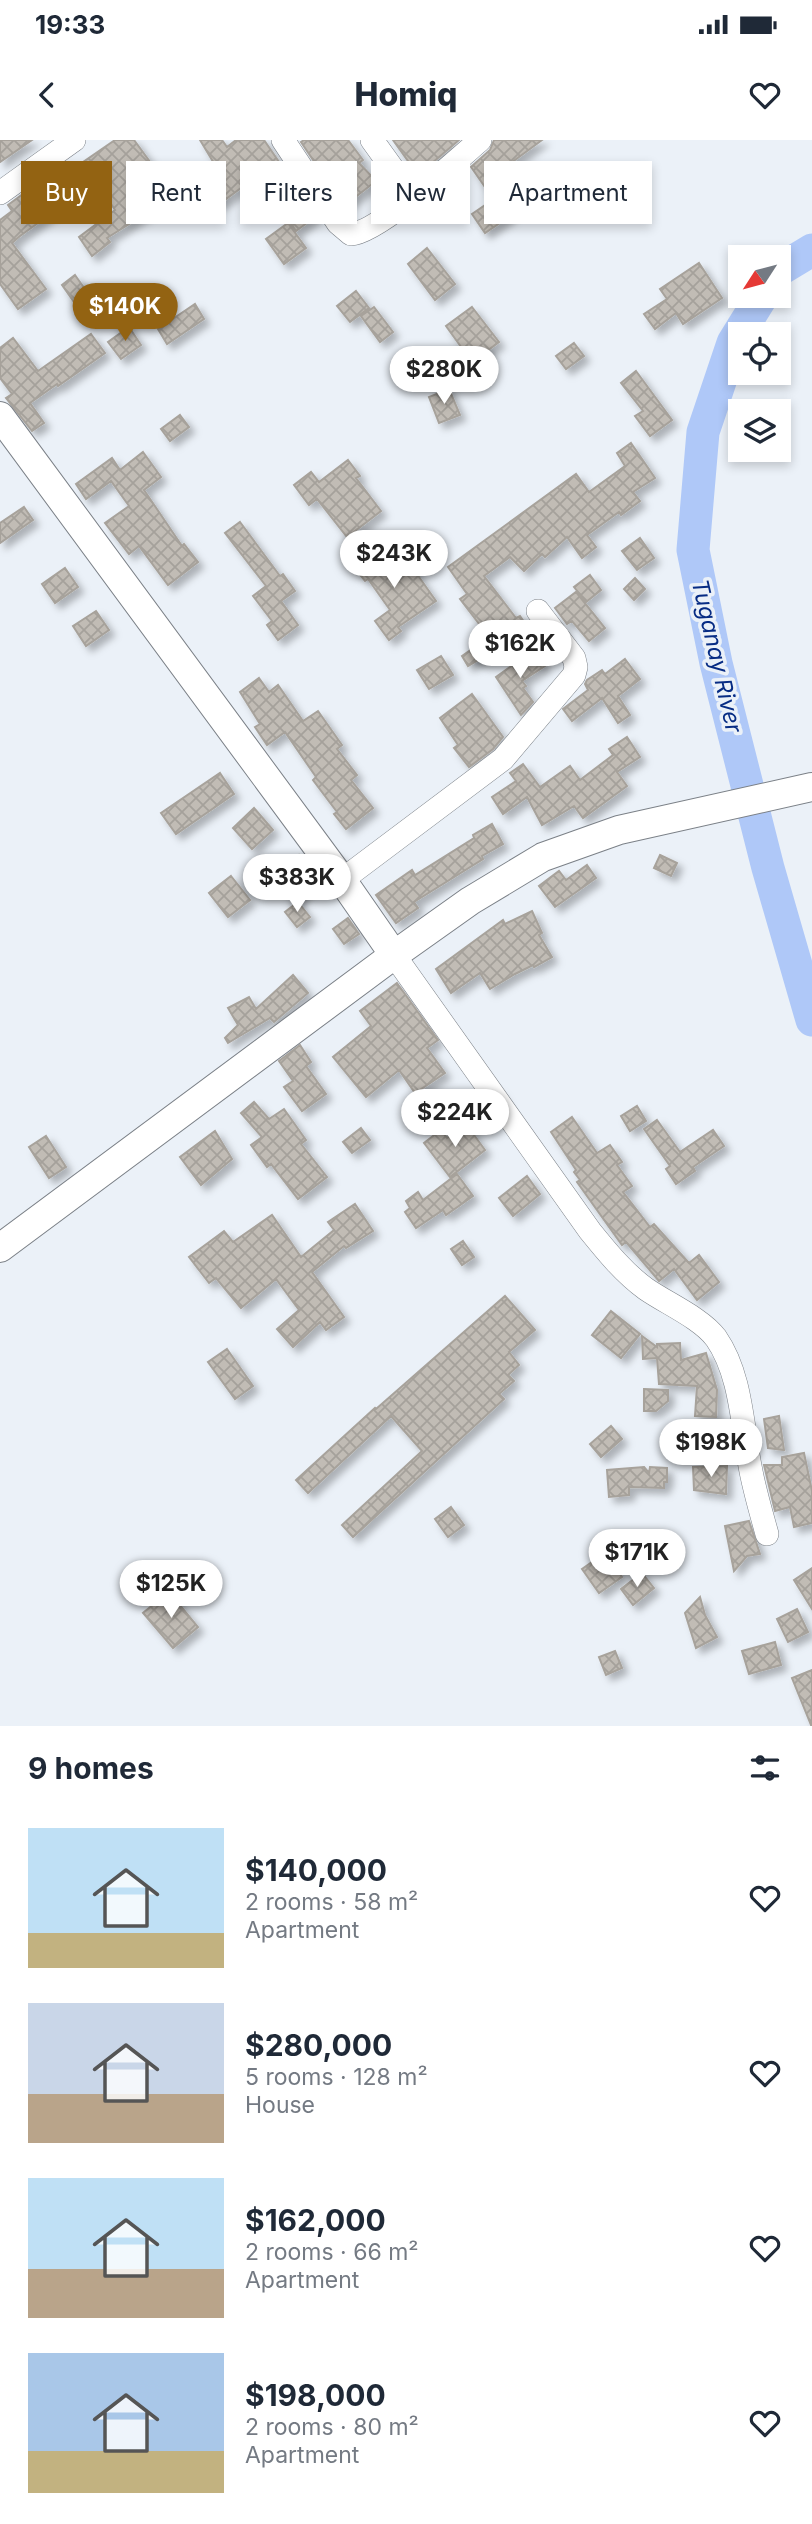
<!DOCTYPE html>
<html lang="en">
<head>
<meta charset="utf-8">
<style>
  body { margin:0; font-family:Inter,sans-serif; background:#f6f6f7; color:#1f2937; height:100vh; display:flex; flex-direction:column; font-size:26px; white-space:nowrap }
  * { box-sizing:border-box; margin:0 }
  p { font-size:23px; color:#747a83 }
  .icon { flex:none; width:38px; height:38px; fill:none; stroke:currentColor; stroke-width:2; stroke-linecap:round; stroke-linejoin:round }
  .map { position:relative; height:1586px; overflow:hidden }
  .drawer { display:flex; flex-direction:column; background:#fff; flex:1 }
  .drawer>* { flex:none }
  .top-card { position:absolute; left:21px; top:21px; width:770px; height:63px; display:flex; gap:14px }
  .needle { width:46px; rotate:234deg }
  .tools { position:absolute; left:728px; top:105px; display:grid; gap:14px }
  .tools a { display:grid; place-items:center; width:63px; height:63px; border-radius:0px; background:#fff; box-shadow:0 4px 10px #0003; font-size:35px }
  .price { position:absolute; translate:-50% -60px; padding:0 16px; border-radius:24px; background:#fff; color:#222; font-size:23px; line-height:46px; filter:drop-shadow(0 2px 4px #0008) }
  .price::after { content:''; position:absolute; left:50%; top:42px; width:21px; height:16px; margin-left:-10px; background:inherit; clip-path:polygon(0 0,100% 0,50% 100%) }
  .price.on { background:#936312; color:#fff }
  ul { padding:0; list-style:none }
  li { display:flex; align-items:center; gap:21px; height:175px; padding:0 28px }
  li span { display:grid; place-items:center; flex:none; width:196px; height:140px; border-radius:0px; color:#555 }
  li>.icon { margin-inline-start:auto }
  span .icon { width:84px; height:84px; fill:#fffc; stroke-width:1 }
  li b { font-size:30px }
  h2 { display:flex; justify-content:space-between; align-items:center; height:84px; padding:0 28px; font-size:30px }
  .tag { padding:0 24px; border-radius:0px; background:#fff; box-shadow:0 4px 10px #0003; font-size:24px; line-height:63px }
  .tag.on { background:#936312; color:#fff }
  .status { display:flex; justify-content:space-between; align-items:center; height:49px; padding:0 35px; background:#fff; direction:ltr }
  .status svg { height:19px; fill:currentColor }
  header { display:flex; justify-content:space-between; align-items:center; height:91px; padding:0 28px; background:#fff; font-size:32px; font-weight:800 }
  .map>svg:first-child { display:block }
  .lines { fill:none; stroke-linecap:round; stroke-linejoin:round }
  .river { stroke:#afc8f8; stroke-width:33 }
  .building { fill:url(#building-cross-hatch); stroke:#a7a29b; stroke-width:2; filter:url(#shadow) }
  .minor-casing { stroke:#7b8087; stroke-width:24 }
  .tertiary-casing { stroke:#7b8087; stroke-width:30 }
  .minor { stroke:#fff; stroke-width:23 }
  .tertiary { stroke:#fff; stroke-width:28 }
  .labels { text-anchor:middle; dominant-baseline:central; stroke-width:7; stroke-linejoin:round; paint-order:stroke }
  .water-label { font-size:23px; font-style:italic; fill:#072c84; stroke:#ebf1f8 }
</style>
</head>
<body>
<div class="status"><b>19:33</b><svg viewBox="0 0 49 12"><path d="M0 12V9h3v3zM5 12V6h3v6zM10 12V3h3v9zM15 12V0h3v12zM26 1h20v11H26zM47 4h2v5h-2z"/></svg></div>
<header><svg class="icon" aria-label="back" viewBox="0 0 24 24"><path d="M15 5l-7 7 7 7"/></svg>Homiq<svg class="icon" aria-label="heart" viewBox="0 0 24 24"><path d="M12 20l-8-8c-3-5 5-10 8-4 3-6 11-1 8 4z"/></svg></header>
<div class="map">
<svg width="812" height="1586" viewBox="0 0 812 1586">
  <defs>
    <pattern id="building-cross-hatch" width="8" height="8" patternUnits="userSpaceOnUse" patternTransform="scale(1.75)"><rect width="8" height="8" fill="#c1bcb5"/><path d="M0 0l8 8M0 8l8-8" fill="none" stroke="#a5a19b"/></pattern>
    <filter id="shadow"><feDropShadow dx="5.5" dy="5.5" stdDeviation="3.5" flood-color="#0004"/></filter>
  </defs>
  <rect width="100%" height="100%" fill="#ebf1f8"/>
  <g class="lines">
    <path class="river" d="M779,130L812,110
      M762,156L733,203L703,292L693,410L716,523L768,728L812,880"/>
  </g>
  <path class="building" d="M0,0H32L0,22Z
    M115,0H134L167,45L140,65L145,74L107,98L110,102L92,116L79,97L115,70L96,41L20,96L12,103L46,149L18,169L0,144V80L12,71L8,65L27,51L32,58L62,40L60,38Z
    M200,0H222L227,7L236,0H264L316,76L296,91L261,40L244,52L241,48L218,65L198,38L215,25Z
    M304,0H348L363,20L359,23L376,41L344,66L301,2Z
    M393,0H459L418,35Z
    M494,0H542L500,31L503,34L485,47L471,27L490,10Z
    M497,57L510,76L485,93L472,74Z
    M288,83L306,108L284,124L266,99Z
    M427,108L455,144L435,160L408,124Z
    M699,123L722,158L683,184L676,173L655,189L644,174L667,159L660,149Z
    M75,135L87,152L74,162L62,145Z
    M356,151L369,168L350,182L337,166Z
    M195,164L204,179L167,204L158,189Z
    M374,167L393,192L380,202L361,176Z
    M472,167L499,202L472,222L446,186Z
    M129,187L141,205L121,219L108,202Z
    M91,194L105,213L58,246L57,244L30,263L44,283L32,291L6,258L12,254L0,238V208L13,198L38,231Z
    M574,203L584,216L566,229L556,216Z
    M408,214L418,228L406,237L396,223Z
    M636,231L672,280L650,296L635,276L643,271L621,243Z
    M449,249L460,275L439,283L429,257Z
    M180,275L189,287L170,301L161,289Z
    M631,303L655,338L633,352L640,361L621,375L619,372L587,395L596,407L582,418L567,397L545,417L542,414L524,431L510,417L484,436L516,478L520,476L529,489L468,526L462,516L489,497L460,459L467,454L448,427L576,334L589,352L625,326L617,313Z
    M143,312L161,337L144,350L182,406L184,404L198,422L168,445L139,406L129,414L105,383L129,366L111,341L86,359L76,344L112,318L120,330Z
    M348,320L360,336L356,338L381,371L347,397L317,359L309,365L294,345L311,332L319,342Z
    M24,367L33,380L0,403V383Z
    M240,382L280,436L283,434L295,451L281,461L298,485L278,500L267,485L272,481L253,456L266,446L225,393Z
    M640,398L654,418L637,430L622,411Z
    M366,405L389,432L407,420L436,461L398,487L401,491L389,500L375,481L390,470L368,439L365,441L348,420Z
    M65,428L78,447L55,463L42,444Z
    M590,435L601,450L586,462L574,447Z
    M635,438L645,449L634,460L624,449Z
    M576,452L605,488L589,501L572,481L567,484L555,468Z
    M96,471L109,490L86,506L73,486Z
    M534,510L545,526L522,541L526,546L523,548L533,562L521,575L496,537Z
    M441,516L453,535L429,549L417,530Z
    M625,519L640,539L618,556L630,575L618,583L602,558L572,581L563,569L588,550L585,544L587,540L602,530L605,534Z
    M259,538L269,552L278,545L303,581L318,571L342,605L337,609L357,635L351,640L373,668L346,689L334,674L337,672L313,640L316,637L285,592L267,605L255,587L260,584L240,552Z
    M472,554L503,597L493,609L469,627L454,608L458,605L440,578Z
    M627,597L640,617L617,632L627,646L583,678L574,666L542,685L527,657L503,674L492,657L516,641L510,633L523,624L540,647L570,626L580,640L613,615L609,609Z
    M220,633L234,654L176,694L161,673Z
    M254,668L273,690L252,709L233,688Z
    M492,684L503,704L482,716L483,719L414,762L418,768L396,783L376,755L412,730L415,735L474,698L473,695Z
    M299,715L319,740L296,759L276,734Z
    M660,715L677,723L671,736L654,728Z
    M587,725L596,738L555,767L539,746L559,731L566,740Z
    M231,736L250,760L228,777L209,753Z
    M298,762L310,777L297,787L285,772Z
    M532,771L542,793L539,795L552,817L534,827L533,825L515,834L490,849L480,833L451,853L436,829L503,780L505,784Z
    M348,778L359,794L344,804L333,789Z
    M293,835L308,853L274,882L270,878L228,903L225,898L238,885L228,868L249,857L256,869Z
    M397,843L438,900L427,908L445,933L415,953L399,930L366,957L333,917L371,886L360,871Z
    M300,905L311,922L306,926L326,954L302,971L284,947L293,941L279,921Z
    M254,962L269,979L284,969L306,1000L301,1004L327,1037L298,1059L271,1024L267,1027L251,1005L262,997L241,973Z
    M637,966L646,981L630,991L621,976Z
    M572,977L597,1013L610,1005L622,1022L617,1025L632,1046L623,1052L650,1087L654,1084L689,1123L699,1115L719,1142L697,1160L674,1129L659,1141L626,1102L622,1105L577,1042L580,1040L574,1032L576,1030L551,992Z
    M657,980L680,1012L713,990L724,1006L693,1027L695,1031L676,1044L666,1029L670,1026L644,989Z
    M466,984L485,1010L450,1037L424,1003L441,990L447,998Z
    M361,988L370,1000L352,1013L343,1002Z
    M215,991L232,1019L201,1045L180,1017Z
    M46,996L66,1027L49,1038L29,1007Z
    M457,1034L473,1056L446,1075L443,1070L416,1088L405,1072L410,1068L406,1061L418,1052L423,1060Z
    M527,1036L540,1054L513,1076L499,1058Z
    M355,1064L373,1091L346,1108L344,1106L312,1132L344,1177L326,1190L320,1182L293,1207L277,1189L299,1170L276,1139L241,1168L216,1138L209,1143L189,1117L224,1091L233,1102L272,1075L301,1117L334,1090L328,1082Z
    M463,1101L474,1117L462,1125L451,1109Z
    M505,1156L535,1190L509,1212L519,1225L508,1235L514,1241L499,1254L504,1259L353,1397L342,1385L422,1311L391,1276L308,1353L296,1340L375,1268L376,1269Z
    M611,1171L640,1194L621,1218L592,1195Z
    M642,1196L657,1207V1204L680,1203L681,1220L706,1213L717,1250L716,1277L695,1276L697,1246L659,1244L657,1218L643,1219Z
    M227,1209L253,1246L235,1259L208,1222Z
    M644,1249L668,1250V1261L656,1271H644Z
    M779,1276L784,1310L768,1308L764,1279Z
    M611,1286L622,1299L601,1317L590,1304Z
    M804,1313L812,1351V1383L794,1387L790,1367L775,1371L764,1325H782V1317Z
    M727,1326L726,1354L694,1350L693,1327Z
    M644,1327L649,1333L650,1327L667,1328V1342H664V1348L629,1347V1355L609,1357L607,1330Z
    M451,1367L464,1385L448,1397L435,1379Z
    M749,1381L760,1414L747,1416L734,1431L725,1386Z
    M605,1413L622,1437L599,1453L582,1429Z
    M812,1428V1469L794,1440Z
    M642,1433L654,1448L633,1465L621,1449Z
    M169,1452L198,1487L173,1508L143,1473Z
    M700,1457L705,1475L717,1497L696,1508L685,1473Z
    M797,1469L808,1492L788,1502L777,1479Z
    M775,1502L781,1525L749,1534L742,1511Z
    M615,1511L622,1528L606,1535L599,1517Z
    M812,1530V1585H811L792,1538Z"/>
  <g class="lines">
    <g class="minor-casing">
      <path id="minor" d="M283,0L338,83L351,94C378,93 457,20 480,0
        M372,0L413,57
        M0,53L74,0
        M342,740L503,619L574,535L576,527L574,518L538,471
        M394,815L590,1091C607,1112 624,1133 646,1149C666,1163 701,1178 716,1198C741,1234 742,1284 750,1326C754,1349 761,1372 767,1394"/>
    </g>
    <g class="tertiary-casing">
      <path id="tertiary" d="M0,276L342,740L394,815
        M0,1108L394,815L470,761L543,717L619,690L812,647"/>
    </g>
    <use href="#minor" class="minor"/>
    <use href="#tertiary" class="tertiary"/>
  </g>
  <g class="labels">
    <g class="water-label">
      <text transform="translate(717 516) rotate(77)">Tuganay River</text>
    </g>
  </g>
</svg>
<div class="tools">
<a><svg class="needle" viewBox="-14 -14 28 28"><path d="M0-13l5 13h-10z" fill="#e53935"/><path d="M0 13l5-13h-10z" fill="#747a83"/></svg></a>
<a><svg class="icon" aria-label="locate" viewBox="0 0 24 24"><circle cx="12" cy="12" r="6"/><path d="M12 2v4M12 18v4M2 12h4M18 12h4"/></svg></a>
<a><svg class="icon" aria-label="layers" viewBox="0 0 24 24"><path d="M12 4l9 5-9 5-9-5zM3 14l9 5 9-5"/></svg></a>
</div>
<b class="price on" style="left:125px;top:203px">$140K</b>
<b class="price" style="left:444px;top:266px">$280K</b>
<b class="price" style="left:394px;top:450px">$243K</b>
<b class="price" style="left:520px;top:540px">$162K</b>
<b class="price" style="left:297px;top:774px">$383K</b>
<b class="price" style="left:455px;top:1009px">$224K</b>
<b class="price" style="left:711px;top:1339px">$198K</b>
<b class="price" style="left:637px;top:1449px">$171K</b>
<b class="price" style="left:171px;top:1480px">$125K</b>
<div class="top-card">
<a class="tag on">Buy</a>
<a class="tag">Rent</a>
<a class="tag">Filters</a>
<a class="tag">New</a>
<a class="tag">Apartment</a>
</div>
</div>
<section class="drawer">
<h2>9 homes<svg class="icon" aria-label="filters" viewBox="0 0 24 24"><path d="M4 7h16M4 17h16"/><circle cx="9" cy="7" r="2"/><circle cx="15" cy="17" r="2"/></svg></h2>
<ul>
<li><span style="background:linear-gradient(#bfe0f5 75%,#c2b280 0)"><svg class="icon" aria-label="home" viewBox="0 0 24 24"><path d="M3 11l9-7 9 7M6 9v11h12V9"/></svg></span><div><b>$140,000</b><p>2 rooms · 58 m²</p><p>Apartment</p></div><svg class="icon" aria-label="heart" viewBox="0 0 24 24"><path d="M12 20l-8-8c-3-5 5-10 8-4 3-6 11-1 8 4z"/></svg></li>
<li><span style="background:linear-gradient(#c9d6e8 65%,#b9a48a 0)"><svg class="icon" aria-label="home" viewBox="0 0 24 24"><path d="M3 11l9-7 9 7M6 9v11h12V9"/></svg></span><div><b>$280,000</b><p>5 rooms · 128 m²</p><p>House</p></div><svg class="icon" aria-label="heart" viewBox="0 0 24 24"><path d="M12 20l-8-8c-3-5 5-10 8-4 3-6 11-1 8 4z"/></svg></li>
<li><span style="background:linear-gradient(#bfe0f5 65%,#b9a48a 0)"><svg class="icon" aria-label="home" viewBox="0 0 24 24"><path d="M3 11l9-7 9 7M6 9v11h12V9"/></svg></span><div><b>$162,000</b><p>2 rooms · 66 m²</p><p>Apartment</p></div><svg class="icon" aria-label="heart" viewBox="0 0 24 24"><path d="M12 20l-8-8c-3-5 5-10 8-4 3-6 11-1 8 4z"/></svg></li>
<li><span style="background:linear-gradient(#a9c7e8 70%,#c2b280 0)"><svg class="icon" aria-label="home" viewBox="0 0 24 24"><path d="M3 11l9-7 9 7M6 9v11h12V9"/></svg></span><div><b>$198,000</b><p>2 rooms · 80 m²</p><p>Apartment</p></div><svg class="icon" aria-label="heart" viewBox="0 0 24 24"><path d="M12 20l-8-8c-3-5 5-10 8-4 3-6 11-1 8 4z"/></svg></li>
</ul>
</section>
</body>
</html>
